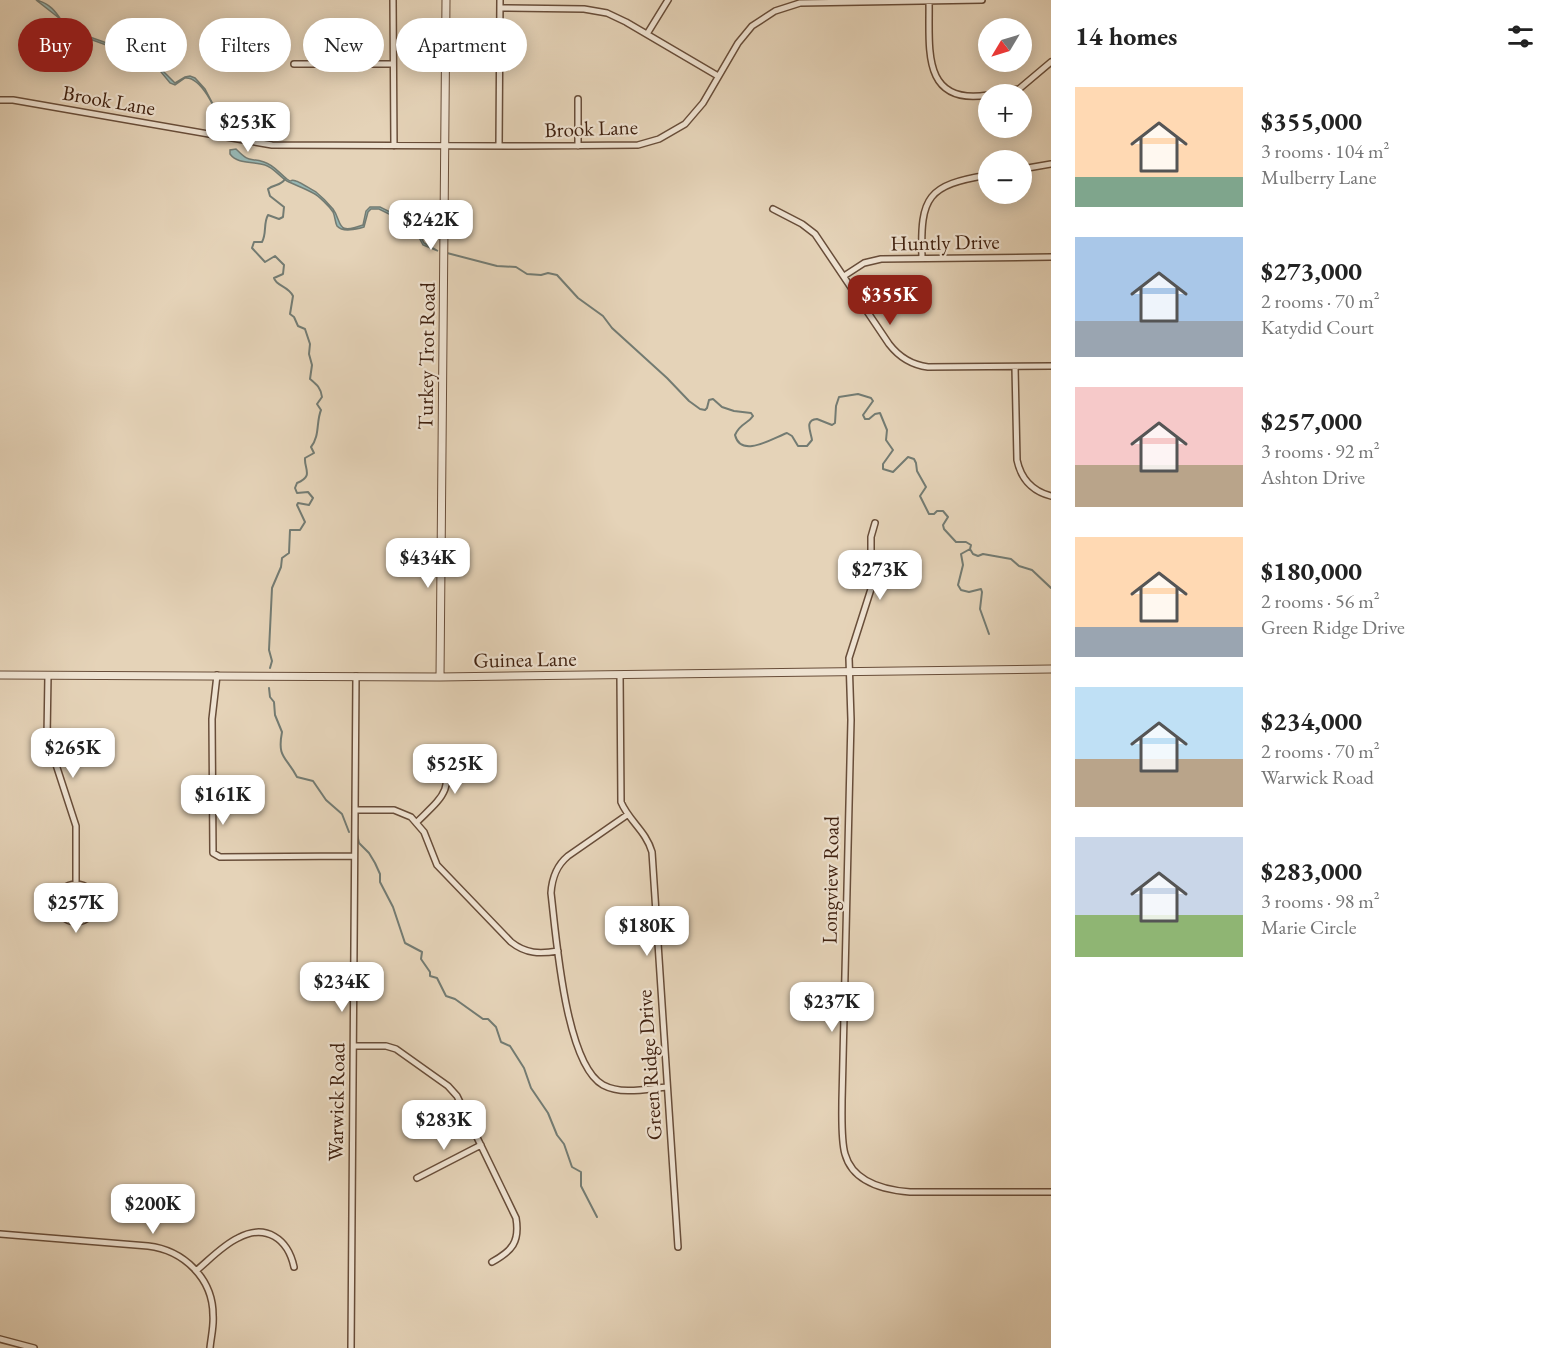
<!DOCTYPE html>
<html lang="en">
<head>
<meta charset="utf-8">
<style>
  body { margin:0; font-family:"EB Garamond",serif; background:#f6f6f6; color:#222; height:100vh; display:flex; flex-direction:column; font-size:22px; white-space:nowrap }
  * { box-sizing:border-box; margin:0 }
  p { font-size:20px; color:#767676 }
  .icon { flex:none; width:33px; height:33px; fill:none; stroke:currentColor; stroke-width:2; stroke-linecap:round; stroke-linejoin:round }
  .map { position:relative; flex:1; overflow:hidden }
  .drawer { display:flex; flex-direction:column; background:#fff; width:510px }
  .drawer>* { flex:none }
  .guide { position:absolute; left:18px; top:18px; width:570px; height:54px; display:flex; gap:12px }
  .needle { width:39px; rotate:232deg }
  .controls { position:absolute; left:978px; top:18px; display:grid; gap:12px }
  .controls a { display:grid; place-items:center; width:54px; height:54px; border-radius:50%; background:#fff; box-shadow:0 3px 15px #0003; font-size:30px }
  .price { position:absolute; translate:-50% -51px; padding:0 14px; border-radius:12px; background:#fff; color:#222; font-size:20px; line-height:39px; filter:drop-shadow(0 2px 3px #0008) }
  .price::after { content:''; position:absolute; left:50%; top:36px; width:18px; height:14px; margin-left:-9px; background:inherit; clip-path:polygon(0 0,100% 0,50% 100%) }
  .price.on { background:#8f2418; color:#fff }
  ul { padding:0; list-style:none }
  li { display:flex; align-items:center; gap:18px; height:150px; padding:0 24px }
  li span { display:grid; place-items:center; flex:none; width:168px; height:120px; border-radius:0px; color:#555 }
  li>.icon { margin-inline-start:auto }
  span .icon { width:72px; height:72px; fill:#fffc; stroke-width:1 }
  li b { font-size:26px }
  h2 { display:flex; justify-content:space-between; align-items:center; height:72px; padding:0 24px; font-size:26px }
  .chip { padding:0 21px; border-radius:27px; background:#fff; box-shadow:0 3px 15px #0003; font-size:21px; line-height:54px }
  .chip.on { background:#8f2418; color:#fff }
  main { display:flex; flex:1; min-height:0 }
  .map>svg:first-child { display:block }
  .water { fill:#96b7b4; stroke:#737b72; stroke-width:1.5 }
  .lines { fill:none; stroke-linecap:round; stroke-linejoin:round }
  .stream { stroke:#737b72; stroke-width:2 }
  .minor-casing { stroke:#684d39; stroke-width:8 }
  .tertiary-casing { stroke:#684d39; stroke-width:9 }
  .minor { stroke:#eee2d1; stroke-width:5 }
  .tertiary { stroke:#eee2d1; stroke-width:7 }
  .labels { text-anchor:middle; dominant-baseline:central; stroke-width:4.5; stroke-linejoin:round; paint-order:stroke }
  .street-label { font-size:21px; fill:#3f200f; stroke:#eee2d1 }
</style>
</head>
<body>
<main>
<div class="map">
<svg width="1051" height="1348" viewBox="0 0 1051 1348">
  <rect width="100%" height="100%" fill="#e5d3b8"/>
  <filter id="stains"><feTurbulence type="fractalNoise" baseFrequency=".00333" numOctaves="4"/><feColorMatrix values="0 0 0 0 .2 0 0 0 0 .09 0 0 0 0 .02 0 0 0 .5 -.17"/></filter>
  <radialGradient id="worn" r=".72"><stop offset=".6" stop-color="#630" stop-opacity="0"/><stop offset="1" stop-color="#630" stop-opacity=".3"/></radialGradient>
  <path class="water" d="M36,0C58,5 60,24 74,36H87L121,48L133,54L145,66L157,65L175,83L185,77L190,76L195,78L205,89L214,106L228,122V129L224,130C218,116 203,76 185,78L175,85L170,83L157,67L144,68L132,56L120,50L87,38H73L67,32L59,18Z
    M236,149C251,164 248,157 264,162C274,165 279,173 287,179C294,184 288,178 296,181C298,181 314,191 316,192C321,196 328,203 333,209C343,223 335,235 363,225L366,211L370,207H380L394,214L411,218L424,243L438,251L423,245L409,219L393,216L379,209H371L368,212L364,227C357,229 343,233 337,226C335,222 335,216 333,212C329,206 319,196 313,193C304,188 295,185 287,181C279,176 274,168 265,165C254,161 238,165 230,154V150Z"/>
  <g class="lines">
    <path class="stream" d="M447,253L497,266L516,267L527,274L541,275L548,273L557,275L578,298L603,316L612,328L667,378L689,401L700,409L705,410L707,408L709,400L713,399L722,407L734,411L751,413L753,416C748,424 740,423 735,435C741,459 773,438 787,433L792,436L798,446H807L812,440C811,432 804,420 817,419L832,425L835,423L836,406L839,397L858,394L871,398L873,401L863,415L865,419H869L875,414L880,413L887,430L886,440L893,450L883,464V469L893,472L908,457L914,459L916,463L917,471L926,487L920,496L929,514H934L937,511H943L948,517L943,525L944,529L956,542H966L971,545L970,549L961,554L963,565L958,585L961,590L969,592L981,589L982,592L980,609L989,634
      M970,549L973,554L978,556L983,554L1011,559L1019,566L1032,570L1051,588
      M270,668L272,661L269,650L272,588L281,567L282,558L289,553L290,530H300L305,522L297,505L298,503L309,505L313,498L308,492L297,493L295,488L297,483C314,476 304,469 305,458L314,453L311,447C320,436 316,422 321,410L317,404L322,397C321,388 317,385 310,379L312,365L309,354L310,344L305,329L298,326L294,317L290,314L293,296C288,286 276,286 274,278L283,274L284,265L275,256L265,262L252,248L254,242H262C267,233 263,224 268,215L279,219L283,217L284,207L270,196L268,189C274,184 281,186 285,179
      M269,688L270,697L274,702L275,715L282,732C277,758 286,756 297,777L313,781L326,800L342,814L349,832
      M357,834L359,843L369,853L375,863L380,874V882L393,907L405,943L422,952L421,959L430,972V976L437,978L446,996L455,999L483,1019H488L496,1027L501,1042L510,1046L524,1068L531,1088L548,1113L557,1135L564,1144L572,1167L581,1172V1186L597,1217"/>
    <g class="minor-casing">
      <path id="minor" d="M393,0L394,146
        M929,0C930,47 920,106 988,95
        M500,8L584,9L607,13L626,22L718,76
        M647,34L668,0
        M294,64H393
        M993,94L1019,89L1051,62
        M578,99V146
        M0,100H13L272,145L519,146L638,145L659,139L685,124L703,103L738,43L752,26L775,11L800,3L982,0
        M499,146L500,0
        M1022,169L1051,164
        M773,209L802,224L815,234L889,344C899,357 912,365 928,367L1051,366
        M922,257C920,196 928,185 988,175
        M844,276L864,263L881,259L1051,257
        M1015,367L1017,460C1021,479 1032,491 1051,496
        M875,523L871,537V589L849,658L851,720L842,1101C842,1116 841,1140 845,1154C853,1183 884,1190 910,1192H1051
        M48,675L47,737L76,826V884
        M217,675L212,719L213,853L220,857L354,856
        M620,675L621,802C629,821 646,831 652,852L678,1247
        M355,810H394L411,817L424,832L437,865L511,942C526,954 540,954 558,951
        M627,815L568,856C556,866 552,878 551,893C556,934 565,1064 603,1085C622,1095 646,1089 667,1087
        M417,822C440,799 457,789 439,755
        M57 903a19 19 0 1 1 38 0a19 19 0 1 1-38 0Z
        M354,1046H386L396,1049L448,1086L457,1096L516,1218C520,1242 512,1251 492,1262
        M417,1178L481,1145
        M0,1234L148,1246C183,1250 213,1278 213,1315C214,1326 211,1337 210,1348
        M197,1270C209,1260 223,1245 238,1238C266,1223 288,1239 294,1267
        M0,1339L34,1348
        M351,1348L356,676"/>
    </g>
    <g class="tertiary-casing">
      <path id="tertiary" d="M0,675L440,677L1051,669
        M440,677L446,0"/>
    </g>
    <use href="#minor" class="minor"/>
    <use href="#tertiary" class="tertiary"/>
  </g>
  <g class="labels">
    <g class="street-label">
      <text transform="translate(109 100) rotate(10)">Brook Lane</text>
      <text transform="translate(591 128) rotate(-2)">Brook Lane</text>
      <text transform="translate(945 242) rotate(-1)">Huntly Drive</text>
      <text transform="translate(426 356) rotate(-89)">Turkey Trot Road</text>
      <text transform="translate(525 659) rotate(-1)">Guinea Lane</text>
      <text transform="translate(830 880) rotate(-89)">Longview Road</text>
      <text transform="translate(649 1065) rotate(-94)">Green Ridge Drive</text>
      <text transform="translate(336 1102) rotate(-89)">Warwick Road</text>
    </g>
  </g>
  <rect width="100%" height="100%" filter="url(#stains)"/>
  <rect width="100%" height="100%" fill="url(#worn)"/>
</svg>
<div class="controls">
<a><svg class="needle" viewBox="-14 -14 28 28"><path d="M0-13l5 13h-10z" fill="#e53935"/><path d="M0 13l5-13h-10z" fill="#767676"/></svg></a>
<a>+</a>
<a>−</a>
</div>
<b class="price" style="left:248px;top:153px">$253K</b>
<b class="price" style="left:431px;top:251px">$242K</b>
<b class="price on" style="left:890px;top:326px">$355K</b>
<b class="price" style="left:428px;top:589px">$434K</b>
<b class="price" style="left:880px;top:601px">$273K</b>
<b class="price" style="left:73px;top:779px">$265K</b>
<b class="price" style="left:455px;top:795px">$525K</b>
<b class="price" style="left:223px;top:826px">$161K</b>
<b class="price" style="left:76px;top:934px">$257K</b>
<b class="price" style="left:647px;top:957px">$180K</b>
<b class="price" style="left:342px;top:1013px">$234K</b>
<b class="price" style="left:832px;top:1033px">$237K</b>
<b class="price" style="left:444px;top:1151px">$283K</b>
<b class="price" style="left:153px;top:1235px">$200K</b>
<div class="guide">
<a class="chip on">Buy</a>
<a class="chip">Rent</a>
<a class="chip">Filters</a>
<a class="chip">New</a>
<a class="chip">Apartment</a>
</div>
</div>
<section class="drawer">
<h2>14 homes<svg class="icon" aria-label="filters" viewBox="0 0 24 24"><path d="M4 7h16M4 17h16"/><circle cx="9" cy="7" r="2"/><circle cx="15" cy="17" r="2"/></svg></h2>
<ul>
<li><span style="background:linear-gradient(#ffd9b3 75%,#7fa58c 0)"><svg class="icon" aria-label="home" viewBox="0 0 24 24"><path d="M3 11l9-7 9 7M6 9v11h12V9"/></svg></span><div><b>$355,000</b><p>3 rooms · 104 m²</p><p>Mulberry Lane</p></div></li>
<li><span style="background:linear-gradient(#a9c7e8 70%,#9aa5b1 0)"><svg class="icon" aria-label="home" viewBox="0 0 24 24"><path d="M3 11l9-7 9 7M6 9v11h12V9"/></svg></span><div><b>$273,000</b><p>2 rooms · 70 m²</p><p>Katydid Court</p></div></li>
<li><span style="background:linear-gradient(#f6c9c9 65%,#b9a48a 0)"><svg class="icon" aria-label="home" viewBox="0 0 24 24"><path d="M3 11l9-7 9 7M6 9v11h12V9"/></svg></span><div><b>$257,000</b><p>3 rooms · 92 m²</p><p>Ashton Drive</p></div></li>
<li><span style="background:linear-gradient(#ffd9b3 75%,#9aa5b1 0)"><svg class="icon" aria-label="home" viewBox="0 0 24 24"><path d="M3 11l9-7 9 7M6 9v11h12V9"/></svg></span><div><b>$180,000</b><p>2 rooms · 56 m²</p><p>Green Ridge Drive</p></div></li>
<li><span style="background:linear-gradient(#bfe0f5 60%,#b9a48a 0)"><svg class="icon" aria-label="home" viewBox="0 0 24 24"><path d="M3 11l9-7 9 7M6 9v11h12V9"/></svg></span><div><b>$234,000</b><p>2 rooms · 70 m²</p><p>Warwick Road</p></div></li>
<li><span style="background:linear-gradient(#c9d6e8 65%,#8fb573 0)"><svg class="icon" aria-label="home" viewBox="0 0 24 24"><path d="M3 11l9-7 9 7M6 9v11h12V9"/></svg></span><div><b>$283,000</b><p>3 rooms · 98 m²</p><p>Marie Circle</p></div></li>
</ul>
</section>
</main>
</body>
</html>
